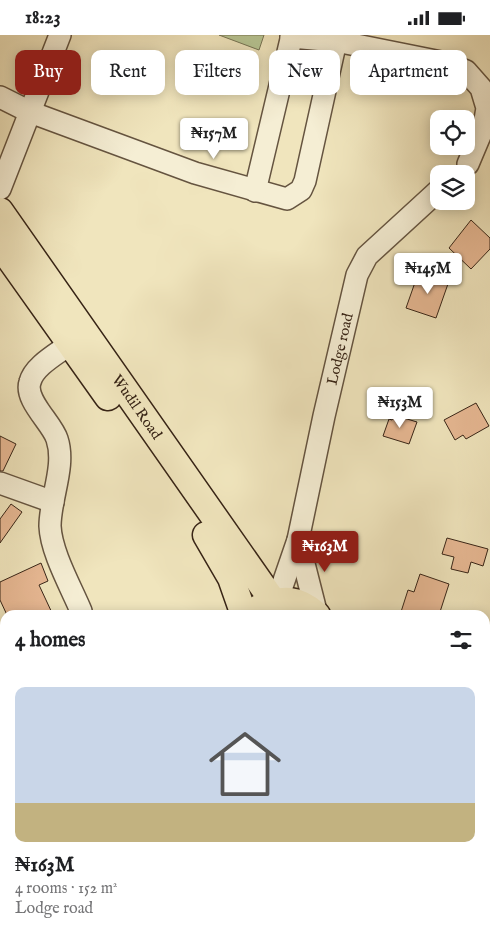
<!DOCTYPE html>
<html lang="en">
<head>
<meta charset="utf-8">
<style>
  body { margin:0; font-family:"IM FELL English",serif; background:#f2f2f2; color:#202124; height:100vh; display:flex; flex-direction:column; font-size:19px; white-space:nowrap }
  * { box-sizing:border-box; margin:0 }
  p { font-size:16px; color:#757577 }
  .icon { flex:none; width:28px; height:28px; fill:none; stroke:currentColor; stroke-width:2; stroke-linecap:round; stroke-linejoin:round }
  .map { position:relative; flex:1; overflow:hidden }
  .drawer { position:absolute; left:0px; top:575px; width:490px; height:335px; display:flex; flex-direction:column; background:#fff; border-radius:15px 15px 0 0; box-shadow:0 2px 12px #0003 }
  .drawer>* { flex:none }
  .banner { position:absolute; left:15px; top:15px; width:460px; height:45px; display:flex; gap:10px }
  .buttons { position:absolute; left:430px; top:75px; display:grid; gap:10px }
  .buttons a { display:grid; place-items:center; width:45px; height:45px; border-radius:10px; background:#fff; box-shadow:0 2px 12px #0003; font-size:25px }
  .price { position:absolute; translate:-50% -42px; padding:0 11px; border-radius:5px; background:#fff; color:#222; font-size:16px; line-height:32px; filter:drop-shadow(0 1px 2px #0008) }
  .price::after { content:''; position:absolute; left:50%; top:30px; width:15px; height:11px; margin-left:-8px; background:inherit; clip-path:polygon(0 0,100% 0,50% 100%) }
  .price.selected { background:#8f2418; color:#fff }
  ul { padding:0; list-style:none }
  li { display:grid; align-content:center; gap:10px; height:265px; padding:0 15px }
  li+li { border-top:1px solid #e0e0e0 }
  li span { display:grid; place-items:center; height:155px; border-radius:10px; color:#555 }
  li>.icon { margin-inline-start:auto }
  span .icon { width:90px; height:90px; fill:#fffc; stroke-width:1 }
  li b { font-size:21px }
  h2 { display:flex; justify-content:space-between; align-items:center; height:60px; padding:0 15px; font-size:21px }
  .tag { padding:0 18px; border-radius:10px; background:#fff; box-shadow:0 2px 12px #0003; font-size:18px; line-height:45px }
  .tag.selected { background:#8f2418; color:#fff }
  .status { display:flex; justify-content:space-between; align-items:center; height:35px; padding:0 25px; background:#fff; direction:ltr }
  .status svg { height:14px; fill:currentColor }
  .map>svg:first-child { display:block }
  .green { fill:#b7c593; stroke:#777454 }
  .building { fill:#e7b893; stroke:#372416 }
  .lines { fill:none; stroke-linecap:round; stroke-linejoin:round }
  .minor-casing { stroke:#655440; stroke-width:24 }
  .major-casing { stroke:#372416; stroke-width:29 }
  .minor { stroke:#f5eed4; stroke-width:21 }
  .major { stroke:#f0e5bd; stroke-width:26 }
  .labels { text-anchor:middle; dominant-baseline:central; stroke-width:4.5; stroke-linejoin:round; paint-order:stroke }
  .street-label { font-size:15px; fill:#372416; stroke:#f5eed4 }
</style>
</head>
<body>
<div class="status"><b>18:23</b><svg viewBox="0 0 49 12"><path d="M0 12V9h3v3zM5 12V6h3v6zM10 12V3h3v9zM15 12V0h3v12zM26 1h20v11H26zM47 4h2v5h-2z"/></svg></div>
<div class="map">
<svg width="490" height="910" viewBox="0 0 490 910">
  <rect width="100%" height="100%" fill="#f0e5bd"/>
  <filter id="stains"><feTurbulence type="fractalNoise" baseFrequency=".004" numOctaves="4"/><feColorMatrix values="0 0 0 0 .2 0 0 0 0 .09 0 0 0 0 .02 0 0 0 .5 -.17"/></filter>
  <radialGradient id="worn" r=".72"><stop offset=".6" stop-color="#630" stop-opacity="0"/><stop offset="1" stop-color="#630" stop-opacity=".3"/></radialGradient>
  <path class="green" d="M219,0H264L259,15Z"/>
  <path class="building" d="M471,185L490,203V214L471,234L449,213Z
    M419,236L449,246L436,283L406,273Z
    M476,368L489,391L466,404L463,400L455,405L444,385Z
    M394,380L417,387L409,409L383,401L389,384L392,385Z
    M0,401L16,409L3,436H0Z
    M11,469L22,477L0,508V484Z
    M447,503L488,514L483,531L471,527L468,538L451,534L454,522L442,519Z
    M41,528L48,546L39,550L53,580H7L0,565V547Z
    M420,539L449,549L439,580H400L408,555L414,557Z"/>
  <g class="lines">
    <g class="minor-casing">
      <g id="minor">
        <path d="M291,2L336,6L446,28L466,36L481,53L487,73L484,91L468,129"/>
        <path d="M0,62L30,77L195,138L287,164L301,155L305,146L336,6"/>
        <path d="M0,154L60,0"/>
        <path d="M255,156L292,0"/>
        <path d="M70,309C57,319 34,331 30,347C24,365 52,388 57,404C66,431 50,463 50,491C51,517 71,552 81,576"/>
        <path d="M0,448L53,467"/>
        <path d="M298,505L317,580"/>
        <path id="s1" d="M277,566L298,505L324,381L357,240L367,221L439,155"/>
        <path d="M207,910L208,905"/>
        <path d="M224,910L225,905"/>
      </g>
    </g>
    <g class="major-casing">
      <g id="major">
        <path id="s2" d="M0,176L273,566"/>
        <path d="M0,210L108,362"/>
        <path d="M206,500L231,543L244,580"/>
        <path d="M259,573C282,562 298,563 317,580"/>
        <path d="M0,705L5,703"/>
        <path d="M0,726L5,723"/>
        <path d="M485,773L490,777"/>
        <path d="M485,806L490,811"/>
      </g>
    </g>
    <use href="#minor" class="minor"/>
    <use href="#major" class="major"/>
  </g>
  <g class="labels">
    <g class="street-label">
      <text stroke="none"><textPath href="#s1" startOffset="260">Lodge road</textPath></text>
      <text stroke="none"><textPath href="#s2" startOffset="239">Wudil Road</textPath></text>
    </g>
  </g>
  <rect width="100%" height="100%" filter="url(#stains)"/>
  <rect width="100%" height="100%" fill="url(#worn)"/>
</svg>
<div class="buttons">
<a><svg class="icon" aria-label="locate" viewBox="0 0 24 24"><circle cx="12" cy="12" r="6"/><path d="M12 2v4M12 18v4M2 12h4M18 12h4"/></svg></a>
<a><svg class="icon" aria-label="layers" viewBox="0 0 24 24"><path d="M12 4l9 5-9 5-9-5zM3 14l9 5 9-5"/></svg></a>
</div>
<b class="price" style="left:214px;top:125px">₦157M</b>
<b class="price" style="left:428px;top:260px">₦145M</b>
<b class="price" style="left:400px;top:394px">₦153M</b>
<b class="price selected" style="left:325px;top:538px">₦163M</b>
<div class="banner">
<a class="tag selected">Buy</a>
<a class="tag">Rent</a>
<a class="tag">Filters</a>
<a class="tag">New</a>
<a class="tag">Apartment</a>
</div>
<section class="drawer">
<h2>4 homes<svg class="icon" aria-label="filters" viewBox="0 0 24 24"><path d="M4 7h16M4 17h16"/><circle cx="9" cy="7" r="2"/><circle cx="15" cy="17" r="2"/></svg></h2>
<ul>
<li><span style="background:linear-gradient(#c9d6e8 75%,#c2b280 0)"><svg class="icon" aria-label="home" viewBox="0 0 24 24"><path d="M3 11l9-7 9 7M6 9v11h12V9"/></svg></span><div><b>₦163M</b><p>4 rooms · 152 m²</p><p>Lodge road</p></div></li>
</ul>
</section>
</div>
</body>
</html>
